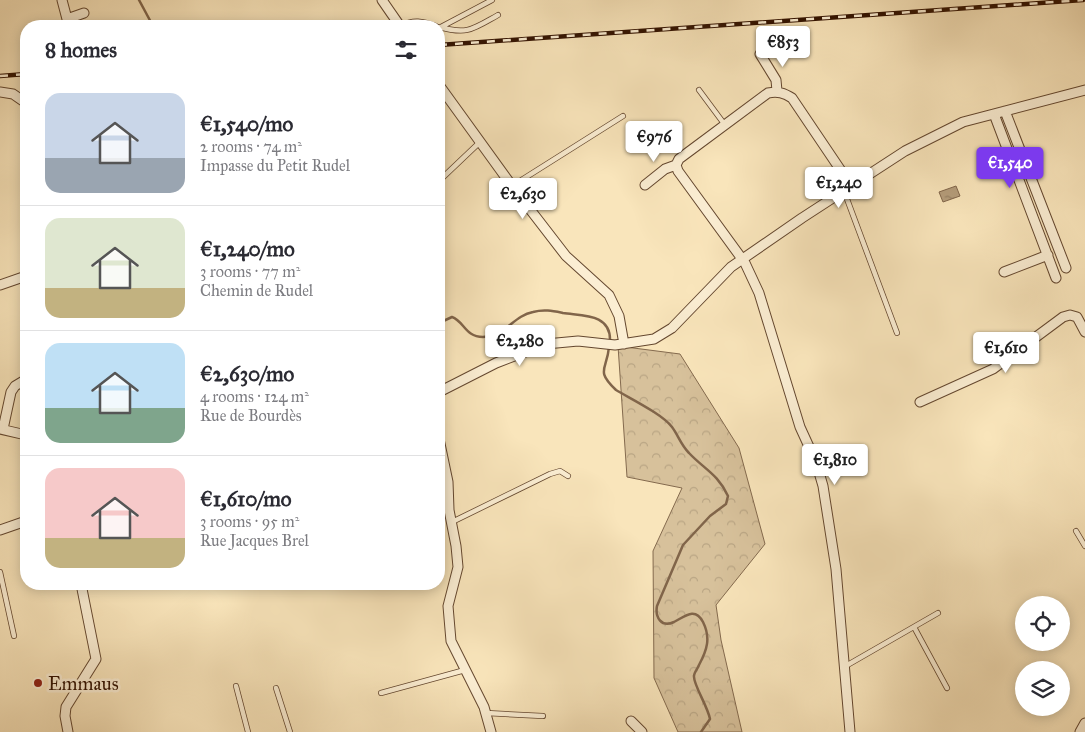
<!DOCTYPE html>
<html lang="en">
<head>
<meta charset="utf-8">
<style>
  body { margin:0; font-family:"IM FELL Great Primer",serif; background:#f2f2f3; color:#2b2b33; height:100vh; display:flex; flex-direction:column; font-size:19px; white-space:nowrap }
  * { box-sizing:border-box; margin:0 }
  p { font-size:16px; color:#7c7c81 }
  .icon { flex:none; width:28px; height:28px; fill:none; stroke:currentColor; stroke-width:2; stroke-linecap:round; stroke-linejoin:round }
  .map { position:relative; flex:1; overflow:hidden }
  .panel { position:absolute; left:20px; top:20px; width:425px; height:570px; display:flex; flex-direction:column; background:#fff; border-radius:20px; box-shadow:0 2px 12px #0003 }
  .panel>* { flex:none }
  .controls { position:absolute; left:1015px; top:596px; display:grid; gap:10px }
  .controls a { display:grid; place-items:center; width:55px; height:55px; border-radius:50%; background:#fff; box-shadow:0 2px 12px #0003; font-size:25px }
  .price { position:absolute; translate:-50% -42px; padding:0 11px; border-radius:5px; background:#fff; color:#222; font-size:16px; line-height:32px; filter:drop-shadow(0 1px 2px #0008) }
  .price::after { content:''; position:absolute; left:50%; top:30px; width:15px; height:11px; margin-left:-8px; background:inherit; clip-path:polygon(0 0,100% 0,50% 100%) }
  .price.active { background:#7c3aed; color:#fff }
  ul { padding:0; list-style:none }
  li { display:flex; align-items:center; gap:15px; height:125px; padding:0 25px }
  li+li { border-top:1px solid #e1e1e2 }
  li span { display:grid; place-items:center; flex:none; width:140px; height:100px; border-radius:15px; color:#555 }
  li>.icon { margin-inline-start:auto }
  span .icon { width:60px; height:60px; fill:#fffc; stroke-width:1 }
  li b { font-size:21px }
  h2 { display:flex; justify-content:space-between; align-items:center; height:60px; padding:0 25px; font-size:21px }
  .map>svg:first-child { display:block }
  .forest { fill:url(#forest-crowns); stroke:#846a4e }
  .water { fill:url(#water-ripples); stroke:#81654a }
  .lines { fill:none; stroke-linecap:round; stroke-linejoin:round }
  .stream { stroke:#81654a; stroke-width:2.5 }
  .lane-casing { stroke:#64472f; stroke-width:6 }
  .street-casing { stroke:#64472f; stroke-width:11 }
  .lane { stroke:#fbeed3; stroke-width:4.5 }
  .street { stroke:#fbeed3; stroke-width:9 }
  .rail-casing { stroke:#321200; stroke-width:4.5 }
  .rail { stroke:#fbeed3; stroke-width:2.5; stroke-dasharray:8; stroke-linecap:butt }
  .poi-dot { fill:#8f2418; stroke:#fbeed3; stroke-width:2 }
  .labels { text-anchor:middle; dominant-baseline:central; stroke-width:5; stroke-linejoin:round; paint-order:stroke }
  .poi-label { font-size:19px; fill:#321200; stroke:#fbeed3; text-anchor:start }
</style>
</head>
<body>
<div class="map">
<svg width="1085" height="732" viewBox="0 0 1085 732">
  <defs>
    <pattern id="forest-crowns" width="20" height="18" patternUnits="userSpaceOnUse" patternTransform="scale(1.25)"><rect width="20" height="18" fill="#d7c19b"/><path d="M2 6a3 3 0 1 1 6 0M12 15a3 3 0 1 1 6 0" fill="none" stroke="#b9a584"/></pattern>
    <pattern id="water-ripples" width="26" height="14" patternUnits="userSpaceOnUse" patternTransform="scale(1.25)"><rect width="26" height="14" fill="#b59d7b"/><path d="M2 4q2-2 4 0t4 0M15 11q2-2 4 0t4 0" fill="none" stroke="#947f62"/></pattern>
  </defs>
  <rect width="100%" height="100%" fill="#f9e5bb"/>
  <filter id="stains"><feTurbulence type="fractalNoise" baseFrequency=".004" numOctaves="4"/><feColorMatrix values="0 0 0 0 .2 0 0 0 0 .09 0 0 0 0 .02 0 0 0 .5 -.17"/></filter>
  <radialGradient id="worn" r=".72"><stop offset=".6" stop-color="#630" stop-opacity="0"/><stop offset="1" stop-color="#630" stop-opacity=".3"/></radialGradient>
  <path class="forest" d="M618,346L680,354L739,448L765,544L716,605L721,640L742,732H678L654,678L653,551L682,488L627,477Z"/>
  <path class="water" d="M956,186L960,196L943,202L939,192Z"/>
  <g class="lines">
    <path class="stream" d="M139,0L153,26
      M439,323L452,317C464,321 465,337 483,337C506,336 513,316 533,312C544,309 553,311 563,313C582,316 611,313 610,341
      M609,347C607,370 595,370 616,390C631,399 662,414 672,427C678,435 681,445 689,453C704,469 718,474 728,496L726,504L710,516L683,545L657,606C655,617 661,628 674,622C684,617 695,606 703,622C711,638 707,650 699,665C698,668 694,673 694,676C693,684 708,707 710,719L701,732"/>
    <g class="lane-casing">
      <path id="lane" d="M400,26C414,19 422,21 436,26
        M439,27C468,35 473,29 498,15
        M441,27L492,0
        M699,90L725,125
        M439,181L480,142
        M512,186L623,116
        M844,191L897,333
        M452,522L550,474L560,471L568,476
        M1076,531L1085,546
        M0,572L14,636
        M914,627L947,688
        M844,667L938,613
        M236,686L248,732
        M276,688L290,732
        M381,693L465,670
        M486,713L543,716"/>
    </g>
    <g class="street-casing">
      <path id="street" d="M62,0L67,19L84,13
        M382,0L400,26
        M760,54L776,80L777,91
        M439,85L512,186L566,256L609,295L619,316L624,344
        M0,92L13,94L26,103
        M1005,111L1066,268
        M994,114L1056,278
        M645,185L665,169L676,165
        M1004,272L1048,255
        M0,285L26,276
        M439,392L496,363L546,344L578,341L615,345L654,339L672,328L731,267L802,218L905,151L963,122L1085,90
        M920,402L993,369L1063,317L1070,315L1077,317L1085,332
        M0,429L26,435
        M3,429L11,392L15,386L25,380
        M439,439L448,482L449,510L456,546L458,567L448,606L451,641L484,707L491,732
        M0,530L26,521
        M631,721L642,732
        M68,732L65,716L66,707L96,659L81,584
        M850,732L836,569L823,486L816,462L800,427L759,293L745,263L678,171L676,165L679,159L768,93C778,91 784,93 792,98L852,187
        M1080,732L1085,723"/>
    </g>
    <use href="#lane" class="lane"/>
    <use href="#street" class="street"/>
    <g class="rail-casing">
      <path id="rail" d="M439,45L1083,0
        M0,76L26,74"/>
    </g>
    <use href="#rail" class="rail"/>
  </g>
  <circle class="poi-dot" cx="38" cy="683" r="5"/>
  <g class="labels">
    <g class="poi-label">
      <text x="48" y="683">Emmaus</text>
    </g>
  </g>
  <rect width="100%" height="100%" filter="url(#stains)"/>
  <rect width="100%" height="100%" fill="url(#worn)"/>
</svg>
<div class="controls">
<a><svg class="icon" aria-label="locate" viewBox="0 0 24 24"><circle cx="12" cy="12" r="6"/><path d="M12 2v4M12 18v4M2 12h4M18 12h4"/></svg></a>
<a><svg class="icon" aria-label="layers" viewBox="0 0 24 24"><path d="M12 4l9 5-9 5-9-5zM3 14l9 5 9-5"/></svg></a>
</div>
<b class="price" style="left:783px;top:68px">€853</b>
<b class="price" style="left:654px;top:163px">€976</b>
<b class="price active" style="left:1010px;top:189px">€1,540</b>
<b class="price" style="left:839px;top:209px">€1,240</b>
<b class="price" style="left:523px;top:220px">€2,630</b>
<b class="price" style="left:520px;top:367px">€2,280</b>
<b class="price" style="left:1006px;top:374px">€1,610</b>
<b class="price" style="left:835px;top:486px">€1,810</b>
<section class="panel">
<h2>8 homes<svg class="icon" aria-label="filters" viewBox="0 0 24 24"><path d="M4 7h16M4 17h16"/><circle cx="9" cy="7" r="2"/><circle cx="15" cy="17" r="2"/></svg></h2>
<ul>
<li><span style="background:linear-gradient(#c9d6e8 65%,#9aa5b1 0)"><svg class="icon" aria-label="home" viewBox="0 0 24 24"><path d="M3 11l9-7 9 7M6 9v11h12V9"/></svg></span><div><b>€1,540/mo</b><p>2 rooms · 74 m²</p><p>Impasse du Petit Rudel</p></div></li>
<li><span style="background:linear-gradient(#dfe7d0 70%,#c2b280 0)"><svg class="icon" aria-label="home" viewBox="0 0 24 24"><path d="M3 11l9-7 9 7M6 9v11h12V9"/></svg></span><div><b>€1,240/mo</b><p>3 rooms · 77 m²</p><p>Chemin de Rudel</p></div></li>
<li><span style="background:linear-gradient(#bfe0f5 65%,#7fa58c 0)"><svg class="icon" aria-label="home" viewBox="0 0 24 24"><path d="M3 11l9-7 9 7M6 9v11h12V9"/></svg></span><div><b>€2,630/mo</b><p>4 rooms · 124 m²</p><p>Rue de Bourdès</p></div></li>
<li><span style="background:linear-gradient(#f6c9c9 70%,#c2b280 0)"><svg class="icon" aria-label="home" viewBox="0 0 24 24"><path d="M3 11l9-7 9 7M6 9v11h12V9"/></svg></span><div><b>€1,610/mo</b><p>3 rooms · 95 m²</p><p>Rue Jacques Brel</p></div></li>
</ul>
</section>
</div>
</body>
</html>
